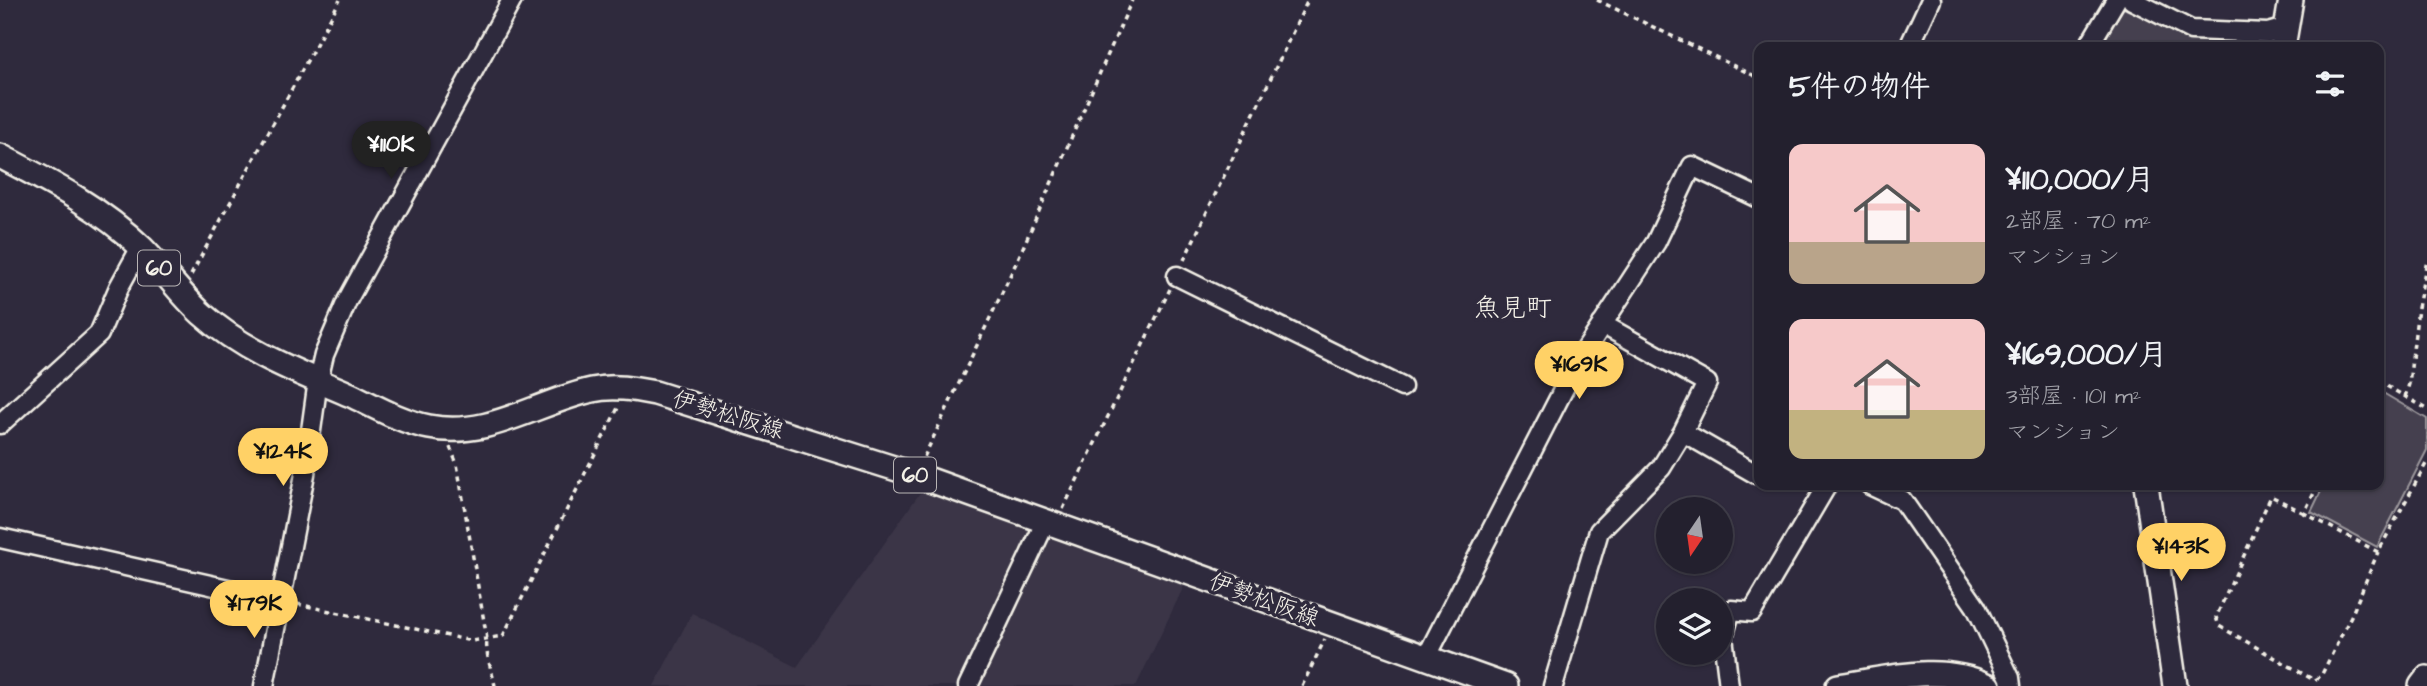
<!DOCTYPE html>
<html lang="ja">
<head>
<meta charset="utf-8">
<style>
  body { margin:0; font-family:"Architects Daughter","Klee One",sans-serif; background:#2f2d3a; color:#f1f3f6; height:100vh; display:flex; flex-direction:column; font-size:26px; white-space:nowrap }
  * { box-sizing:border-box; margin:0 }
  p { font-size:23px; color:#a3a3aa }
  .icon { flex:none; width:38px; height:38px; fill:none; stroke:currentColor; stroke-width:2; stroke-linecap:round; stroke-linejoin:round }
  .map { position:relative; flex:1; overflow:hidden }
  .panel { position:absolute; left:1754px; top:42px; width:630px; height:448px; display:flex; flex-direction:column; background:#23202e; border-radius:14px; box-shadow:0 2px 5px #0004,0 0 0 2px #403e4a }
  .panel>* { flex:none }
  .needle { width:46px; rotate:193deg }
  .fabs { position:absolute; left:1656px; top:497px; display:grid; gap:14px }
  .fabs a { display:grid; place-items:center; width:77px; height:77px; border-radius:50%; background:#23202e; box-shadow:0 2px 5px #0004,0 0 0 2px #403e4a; font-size:35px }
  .price { position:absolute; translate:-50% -60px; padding:0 16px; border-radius:24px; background:#ffd166; color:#111; font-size:23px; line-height:46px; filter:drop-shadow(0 2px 4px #0008) }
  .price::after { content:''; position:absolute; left:50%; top:42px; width:21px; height:16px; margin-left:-10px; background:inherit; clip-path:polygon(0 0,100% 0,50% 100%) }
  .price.current { background:#222; color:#fff }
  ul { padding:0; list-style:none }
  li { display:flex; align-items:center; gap:21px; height:175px; padding:0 35px }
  li span { display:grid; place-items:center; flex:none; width:196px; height:140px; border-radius:14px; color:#555 }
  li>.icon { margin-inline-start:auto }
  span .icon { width:84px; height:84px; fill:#fffc; stroke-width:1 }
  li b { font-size:30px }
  h2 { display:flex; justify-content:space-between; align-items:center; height:84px; padding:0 35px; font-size:30px }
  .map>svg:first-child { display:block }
  .built { fill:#3b3647 }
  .green { fill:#454050; stroke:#9c989c; stroke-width:2 }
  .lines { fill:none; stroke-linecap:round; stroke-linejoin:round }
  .minor-casing { stroke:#f4f1e8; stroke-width:23 }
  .major-casing { stroke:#f4f1e8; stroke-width:28 }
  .path { stroke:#f4f1e8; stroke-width:3.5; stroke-dasharray:5 5; stroke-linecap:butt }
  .minor { stroke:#2f2a3d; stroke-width:18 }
  .major { stroke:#2f2a3d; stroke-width:23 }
  .labels { text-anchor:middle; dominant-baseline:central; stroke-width:7; stroke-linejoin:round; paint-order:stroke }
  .shield { fill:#2f2a3d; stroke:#b9b5b5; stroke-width:2 }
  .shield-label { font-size:21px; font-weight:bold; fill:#f4f1e8 }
  .street-label { font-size:23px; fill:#f4f1e8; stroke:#2f2a3d }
  .quarter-label { font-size:26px; fill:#f4f1e8; stroke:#2f2a3d }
</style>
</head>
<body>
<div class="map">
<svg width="2427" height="686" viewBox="0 0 2427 686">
  <rect width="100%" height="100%" fill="#2f2a3d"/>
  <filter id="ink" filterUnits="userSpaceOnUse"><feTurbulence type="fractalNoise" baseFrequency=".0143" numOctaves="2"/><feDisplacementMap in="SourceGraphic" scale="14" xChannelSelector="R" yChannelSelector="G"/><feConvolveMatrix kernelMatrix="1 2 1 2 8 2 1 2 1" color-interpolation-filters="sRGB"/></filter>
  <g filter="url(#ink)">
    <path class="built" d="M922,490L1185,584L1136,686H654L692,613L797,667Z"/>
    <path class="green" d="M2119,6L2191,37L2263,40L2261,47H2093L2102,31L2107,33Z
      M2378,390L2427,419V450L2377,547L2311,512L2324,485H2378Z"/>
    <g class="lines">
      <g class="minor-casing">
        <path id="minor" d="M2132,0L2191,30L2268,33L2286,28
          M1909,47L1931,0
          M2088,47L2116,0
          M1177,276L1402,387
          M1602,324L1707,383L1683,432
          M0,424L99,334L119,287L141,247
          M1870,485L1902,500L1976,607L2010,678L2011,686
          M0,538L282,601
          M1426,658L1577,363L1656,242L1692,166L1759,198
          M264,686L305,474L318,380L324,355L347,301L512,0
          M968,686L1046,521
          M1553,686L1599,531L1661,468L1683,432L1756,474L1759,470
          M1729,686L1723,637L1731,610L1752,612L1827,485"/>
      </g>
      <g class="major-casing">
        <path id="major" d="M2283,47L2291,0
          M0,156C50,182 101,208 142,248C163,269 180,294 202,314C244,352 300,373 351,395C376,407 402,422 429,427C488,439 537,402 592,390C613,385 634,389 655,393L916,475L1506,686
          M2146,485L2175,686
          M1838,686C1889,678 1941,663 1989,686
          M2421,686L2427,678"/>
      </g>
      <path class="path" d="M1597,0L1759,78
        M1184,260L1308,0
        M191,275L340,0
        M2378,381L2427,409
        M2405,397L2409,384L2418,308L2427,260
        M450,447L457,464L487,639C485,655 492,670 495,686
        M924,457L1017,261L1132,0
        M2318,485L2304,513L2378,552L2427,462
        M1063,509L1170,289
        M2304,513L2271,496L2216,617L2219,626L2314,680L2321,676L2352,614L2378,552
        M297,604L472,641L503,636L619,406
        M1302,686L1325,639"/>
      <use href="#minor" class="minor"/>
      <use href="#major" class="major"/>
    </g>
  </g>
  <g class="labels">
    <g class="shield">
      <rect x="138" y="250.5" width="42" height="35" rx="5"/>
      <rect x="894" y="457.5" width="42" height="35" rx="5"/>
    </g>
    <g class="shield-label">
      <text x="159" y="268">60</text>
      <text x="915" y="475">60</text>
    </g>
    <g class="street-label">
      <text transform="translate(728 415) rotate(17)">伊勢松阪線</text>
      <text transform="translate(1264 600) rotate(20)">伊勢松阪線</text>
    </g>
    <g class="quarter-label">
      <text x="1513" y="308">魚見町</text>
    </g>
  </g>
</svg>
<div class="fabs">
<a><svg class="needle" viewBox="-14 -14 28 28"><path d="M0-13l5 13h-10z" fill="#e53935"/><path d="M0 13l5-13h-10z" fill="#a3a3aa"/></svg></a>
<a><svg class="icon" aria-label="layers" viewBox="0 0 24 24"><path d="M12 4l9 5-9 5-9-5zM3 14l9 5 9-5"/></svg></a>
</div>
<b class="price current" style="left:391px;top:181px">¥110K</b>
<b class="price" style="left:1579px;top:401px">¥169K</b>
<b class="price" style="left:283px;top:488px">¥124K</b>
<b class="price" style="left:2181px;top:583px">¥143K</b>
<b class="price" style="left:254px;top:640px">¥179K</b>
<section class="panel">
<h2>5件の物件<svg class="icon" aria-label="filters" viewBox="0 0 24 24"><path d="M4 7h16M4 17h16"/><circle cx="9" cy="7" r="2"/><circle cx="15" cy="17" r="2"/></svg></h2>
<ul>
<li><span style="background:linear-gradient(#f6c9c9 70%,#b9a48a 0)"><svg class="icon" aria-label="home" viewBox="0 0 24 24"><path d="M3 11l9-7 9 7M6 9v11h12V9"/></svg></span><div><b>¥110,000/月</b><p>2部屋 · 70 m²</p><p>マンション</p></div></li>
<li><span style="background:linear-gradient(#f6c9c9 65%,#c2b280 0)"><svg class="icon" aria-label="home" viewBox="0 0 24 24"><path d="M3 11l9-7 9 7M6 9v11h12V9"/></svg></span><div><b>¥169,000/月</b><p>3部屋 · 101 m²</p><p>マンション</p></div></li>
</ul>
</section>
</div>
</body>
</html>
